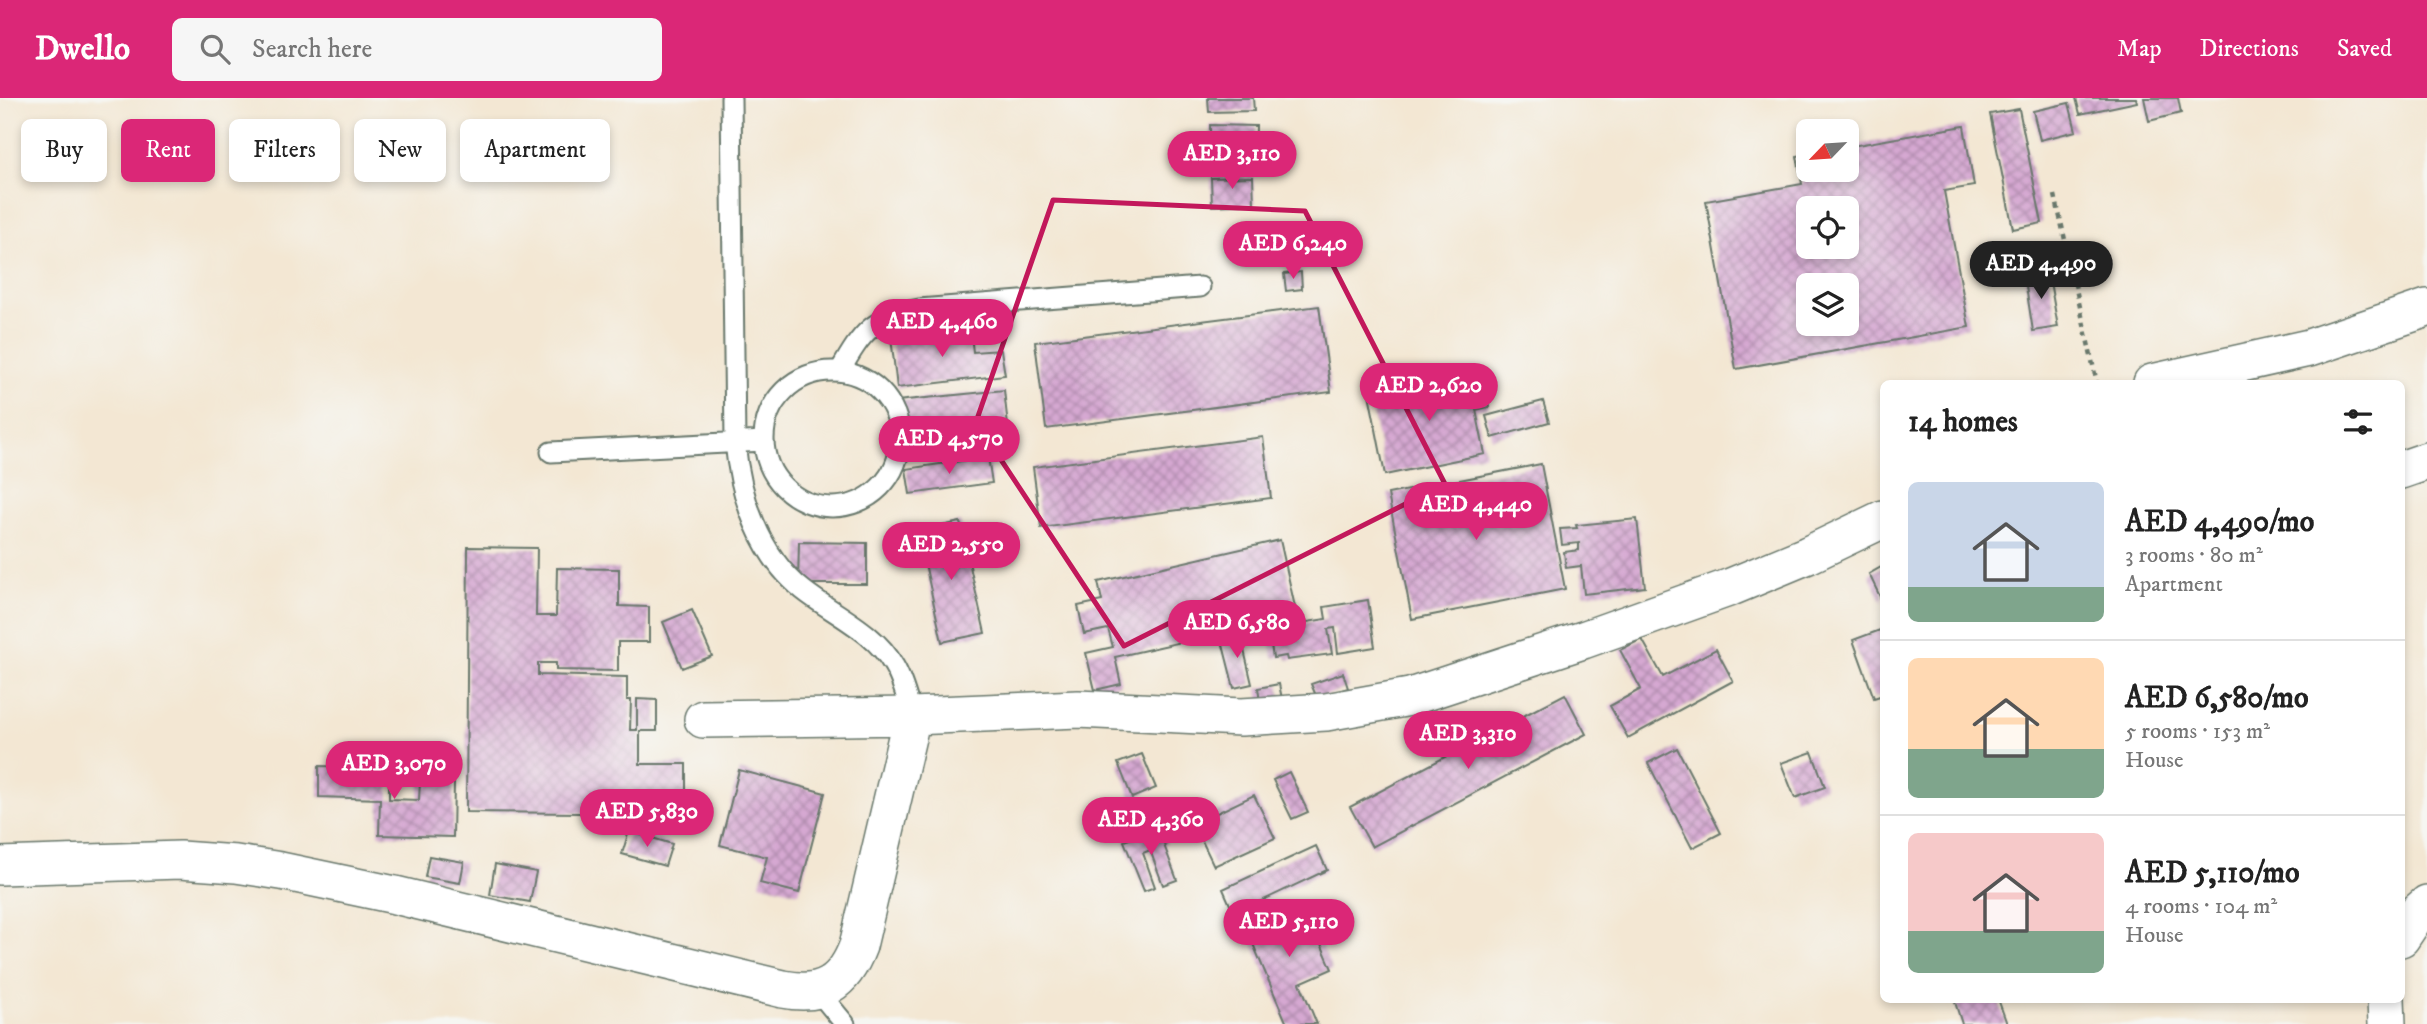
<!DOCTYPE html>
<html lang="en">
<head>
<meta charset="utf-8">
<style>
  body { margin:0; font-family:"IM FELL DW Pica",serif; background:#f6f6f6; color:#222; height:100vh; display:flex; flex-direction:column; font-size:26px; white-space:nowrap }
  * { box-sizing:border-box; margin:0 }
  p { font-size:23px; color:#767676 }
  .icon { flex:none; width:38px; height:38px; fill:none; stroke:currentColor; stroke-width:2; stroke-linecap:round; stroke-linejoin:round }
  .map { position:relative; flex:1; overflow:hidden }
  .panel { position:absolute; left:1880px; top:282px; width:525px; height:623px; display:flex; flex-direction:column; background:#fff; border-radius:10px; box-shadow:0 4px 10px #0003 }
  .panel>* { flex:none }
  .guide { position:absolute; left:21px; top:21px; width:665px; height:63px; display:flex; gap:14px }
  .needle { width:46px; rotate:245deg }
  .fabs { position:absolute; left:1796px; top:21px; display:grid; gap:14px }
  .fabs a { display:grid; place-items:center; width:63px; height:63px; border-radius:10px; background:#fff; box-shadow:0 4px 10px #0003; font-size:35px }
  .price { position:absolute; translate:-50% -60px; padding:0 16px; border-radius:24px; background:#db2777; color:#fff; font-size:23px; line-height:46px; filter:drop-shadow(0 2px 4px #0008) }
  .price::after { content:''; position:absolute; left:50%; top:42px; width:21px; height:16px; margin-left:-10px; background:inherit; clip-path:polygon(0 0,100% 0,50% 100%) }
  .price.current { background:#222; color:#fff }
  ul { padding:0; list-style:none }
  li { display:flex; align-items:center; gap:21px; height:175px; padding:0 28px }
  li+li { border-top:2px solid #e0e0e0 }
  li span { display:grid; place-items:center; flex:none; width:196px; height:140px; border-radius:10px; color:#555 }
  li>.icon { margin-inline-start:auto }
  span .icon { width:84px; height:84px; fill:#fffc; stroke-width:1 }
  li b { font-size:30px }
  h2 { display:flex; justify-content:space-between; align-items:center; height:84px; padding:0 28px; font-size:30px }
  .tag { padding:0 24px; border-radius:10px; background:#fff; box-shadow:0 4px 10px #0003; font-size:24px; line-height:63px }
  .tag.current { background:#db2777; color:#fff }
  header { display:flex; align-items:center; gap:42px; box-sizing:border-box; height:98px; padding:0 35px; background:#db2777; color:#fff }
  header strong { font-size:33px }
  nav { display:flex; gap:38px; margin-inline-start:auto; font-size:24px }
  .search { width:490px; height:63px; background:#f6f6f6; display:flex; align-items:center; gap:18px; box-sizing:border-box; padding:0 24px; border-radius:10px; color:#767676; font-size:26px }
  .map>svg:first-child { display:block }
  .building { fill:url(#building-cross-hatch); fill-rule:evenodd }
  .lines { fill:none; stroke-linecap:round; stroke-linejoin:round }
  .service-casing { stroke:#69786c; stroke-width:23 }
  .minor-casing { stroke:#69786c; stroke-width:40 }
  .path { stroke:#69786c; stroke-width:4.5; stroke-dasharray:5 5; stroke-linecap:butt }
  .service { stroke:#fff; stroke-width:19 }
  .minor { stroke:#fff; stroke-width:37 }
  .marked { fill:none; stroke:#c2185b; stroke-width:5; stroke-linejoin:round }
</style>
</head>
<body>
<header>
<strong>Dwello</strong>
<div class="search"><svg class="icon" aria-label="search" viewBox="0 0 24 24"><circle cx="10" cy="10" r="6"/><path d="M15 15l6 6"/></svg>Search here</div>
<nav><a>Map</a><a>Directions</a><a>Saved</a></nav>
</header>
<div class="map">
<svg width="2427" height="926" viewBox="0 0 2427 926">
  <defs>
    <pattern id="building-cross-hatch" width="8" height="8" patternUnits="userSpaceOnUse" patternTransform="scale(1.75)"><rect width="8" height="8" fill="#d6a8d2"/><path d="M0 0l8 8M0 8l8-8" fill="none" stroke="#ad8aab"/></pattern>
  </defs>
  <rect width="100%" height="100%" fill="#f6f6f2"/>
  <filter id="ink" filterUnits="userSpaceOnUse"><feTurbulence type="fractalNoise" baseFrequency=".0143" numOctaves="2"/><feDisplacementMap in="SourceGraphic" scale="14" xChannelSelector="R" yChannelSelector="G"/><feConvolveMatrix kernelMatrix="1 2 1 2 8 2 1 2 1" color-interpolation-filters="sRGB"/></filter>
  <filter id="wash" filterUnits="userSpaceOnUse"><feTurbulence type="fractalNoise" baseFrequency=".00686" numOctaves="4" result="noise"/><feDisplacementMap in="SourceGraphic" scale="28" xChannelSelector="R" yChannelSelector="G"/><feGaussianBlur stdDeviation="1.57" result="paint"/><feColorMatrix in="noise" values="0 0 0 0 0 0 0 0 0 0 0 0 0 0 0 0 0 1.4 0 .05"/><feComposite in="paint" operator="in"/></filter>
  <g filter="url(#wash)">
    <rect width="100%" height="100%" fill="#f3e7d3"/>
    <g id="blocks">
      <path class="building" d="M1208,0H1253L1254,13L1209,14Z
        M2076,0H2136L2137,4L2080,16Z
        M2144,0H2178L2181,15L2149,23Z
        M2069,5L2076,33L2040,42L2033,13Z
        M2019,11L2042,125L2013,131L1990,16Z
        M1210,27L1256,28L1255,72H1210Z
        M1964,28L1974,88L1944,93L1969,229L1736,271L1706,103L1802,86L1797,58L1808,56V72H1846V49ZM1808,110H1846V149H1808ZM1808,187H1846V226H1808Z
        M1253,79L1254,106L1212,108L1211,80Z
        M2048,172L2058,229L2033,233L2024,176Z
        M1301,174L1302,191L1286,193L1284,176Z
        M1319,208L1331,294L1046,331L1035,244Z
        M970,229L973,254L1001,252L1005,277L897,290L891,239Z
        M1469,275L1473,292L1485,289L1489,309L1476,312L1485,356L1385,377L1369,296Z
        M1004,292L1010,346L903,357L897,303Z
        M1543,303L1549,324L1492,340L1486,318Z
        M1263,339L1271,400L1041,430L1033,369Z
        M988,359L992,385L910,396L906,371Z
        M1541,366L1565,491L1412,521L1388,396Z
        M1637,421L1645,489L1584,496L1581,468L1566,470L1564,454L1579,452V445L1562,447L1560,431L1577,430L1576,427Z
        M960,424L985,535L942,544L918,433Z
        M1280,442L1297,518L1115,559L1121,586L1095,592L1086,555L1113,549L1108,531L1084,536L1078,508L1102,503L1098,484Z
        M799,444L867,445V486H798Z
        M468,449L537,450L536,518H556L557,470L619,471V508L649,509V544H618V573L556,572V565H538V577L627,579V602H631L630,632H637V601L657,602V633H640V666H686V716L466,714Z
        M1883,468V505L1869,476Z
        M1368,502L1375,549L1338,555L1335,530L1328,531L1332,556L1287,562L1286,558L1273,560L1270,540L1284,538L1282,528L1326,521L1324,509Z
        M692,512L712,558L682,570L663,524Z
        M1883,531V597L1874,600L1853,542Z
        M1240,535L1252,586L1234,590L1221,539Z
        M1642,541L1663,579L1716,551L1733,583L1628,640L1610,608L1641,591L1620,552Z
        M1343,575L1348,590L1317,600L1311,586Z
        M1279,586L1282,601L1260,604L1258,590Z
        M1565,596L1586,636L1372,749L1350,709Z
        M1677,650L1721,735L1692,750L1648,665Z
        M1812,654L1825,689L1795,700L1781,665Z
        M1142,656L1156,690L1132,700L1118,665Z
        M319,668L389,670V701L419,702L420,684L454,685L453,739L379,737L380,701L319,699Z
        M739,672L825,695L799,795L760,785L767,759L720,747Z
        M1289,674L1308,714L1292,721L1273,682Z
        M1254,697L1275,740L1214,768L1194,726Z
        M1161,729L1167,745L1164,747L1177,782L1163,787L1150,752L1143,755L1155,789L1144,793L1124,743Z
        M629,733L672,746L665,768L622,756Z
        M1316,748L1327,772L1234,816L1223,791Z
        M429,758L464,764L460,785L425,779Z
        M495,766L536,774L530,804L490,797Z
        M1267,809L1273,823L1305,809L1332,871L1300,885L1317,926H1287L1281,912L1242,820Z
        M1954,901H1998L2007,926H1962Z"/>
    </g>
  </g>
  <g filter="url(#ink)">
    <use href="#blocks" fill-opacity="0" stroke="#69786c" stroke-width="2"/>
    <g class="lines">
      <g class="service-casing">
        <path id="service" d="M731,0L735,344C740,398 759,457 803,492C833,516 875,533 894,568C903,583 907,601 912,618
          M840,273C862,234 873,219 919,211L1200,189
          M764 341a68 68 0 1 1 136 0a68 68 0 1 1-136 0Z
          M551,354L764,343
          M817,892L845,926"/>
      </g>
      <g class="minor-casing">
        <path id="minor" d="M2152,285L2309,250L2427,210
          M2401,372L2427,363
          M703,621L912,618L1078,611L1241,619L1326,614L1410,599L1583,542L1731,489L1808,457L1883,421
          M0,768L180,762L236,766L281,773L395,797L783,891C823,899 844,885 858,848L912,618
          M2401,840L2419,813L2427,806
          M2386,901L2387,926"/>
      </g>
      <path class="path" d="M2055,97L2097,285"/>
      <use href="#service" class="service"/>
      <use href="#minor" class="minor"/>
    </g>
  </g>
  <path class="marked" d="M1053,102L1305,113L1445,386L1124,548L976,324Z"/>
</svg>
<div class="fabs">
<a><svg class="needle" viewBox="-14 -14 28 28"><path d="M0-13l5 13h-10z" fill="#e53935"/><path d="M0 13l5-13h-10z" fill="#767676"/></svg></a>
<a><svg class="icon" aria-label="locate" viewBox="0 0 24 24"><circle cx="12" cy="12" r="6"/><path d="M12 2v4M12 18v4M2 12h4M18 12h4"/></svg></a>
<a><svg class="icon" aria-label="layers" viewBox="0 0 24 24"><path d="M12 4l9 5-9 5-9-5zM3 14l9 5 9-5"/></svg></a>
</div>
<b class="price" style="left:1232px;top:93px">AED 3,110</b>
<b class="price" style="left:1293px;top:183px">AED 6,240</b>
<b class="price current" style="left:2041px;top:203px">AED 4,490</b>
<b class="price" style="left:942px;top:261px">AED 4,460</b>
<b class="price" style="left:1429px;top:325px">AED 2,620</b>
<b class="price" style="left:949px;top:378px">AED 4,570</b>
<b class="price" style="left:1476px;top:444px">AED 4,440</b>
<b class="price" style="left:951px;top:484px">AED 2,550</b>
<b class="price" style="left:1237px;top:562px">AED 6,580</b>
<b class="price" style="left:1468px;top:673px">AED 3,310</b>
<b class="price" style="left:394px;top:703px">AED 3,070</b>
<b class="price" style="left:647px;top:751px">AED 5,830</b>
<b class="price" style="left:1151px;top:759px">AED 4,360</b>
<b class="price" style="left:1289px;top:861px">AED 5,110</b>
<div class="guide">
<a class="tag">Buy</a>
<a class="tag current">Rent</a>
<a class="tag">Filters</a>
<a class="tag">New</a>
<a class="tag">Apartment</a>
</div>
<section class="panel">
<h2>14 homes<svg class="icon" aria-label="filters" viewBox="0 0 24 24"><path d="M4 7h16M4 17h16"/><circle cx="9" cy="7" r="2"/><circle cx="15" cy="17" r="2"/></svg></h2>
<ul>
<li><span style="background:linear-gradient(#c9d6e8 75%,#7fa58c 0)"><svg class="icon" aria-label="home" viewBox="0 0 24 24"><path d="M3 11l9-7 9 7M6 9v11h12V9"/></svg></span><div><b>AED 4,490/mo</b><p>3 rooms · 80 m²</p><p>Apartment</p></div></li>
<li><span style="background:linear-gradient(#ffd9b3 65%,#7fa58c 0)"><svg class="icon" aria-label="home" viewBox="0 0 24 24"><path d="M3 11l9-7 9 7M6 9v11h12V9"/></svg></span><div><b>AED 6,580/mo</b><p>5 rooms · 153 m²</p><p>House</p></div></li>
<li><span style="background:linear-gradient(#f6c9c9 70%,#7fa58c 0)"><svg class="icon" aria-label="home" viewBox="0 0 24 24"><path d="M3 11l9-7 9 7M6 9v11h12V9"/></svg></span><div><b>AED 5,110/mo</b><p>4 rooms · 104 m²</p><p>House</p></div></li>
</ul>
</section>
</div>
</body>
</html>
